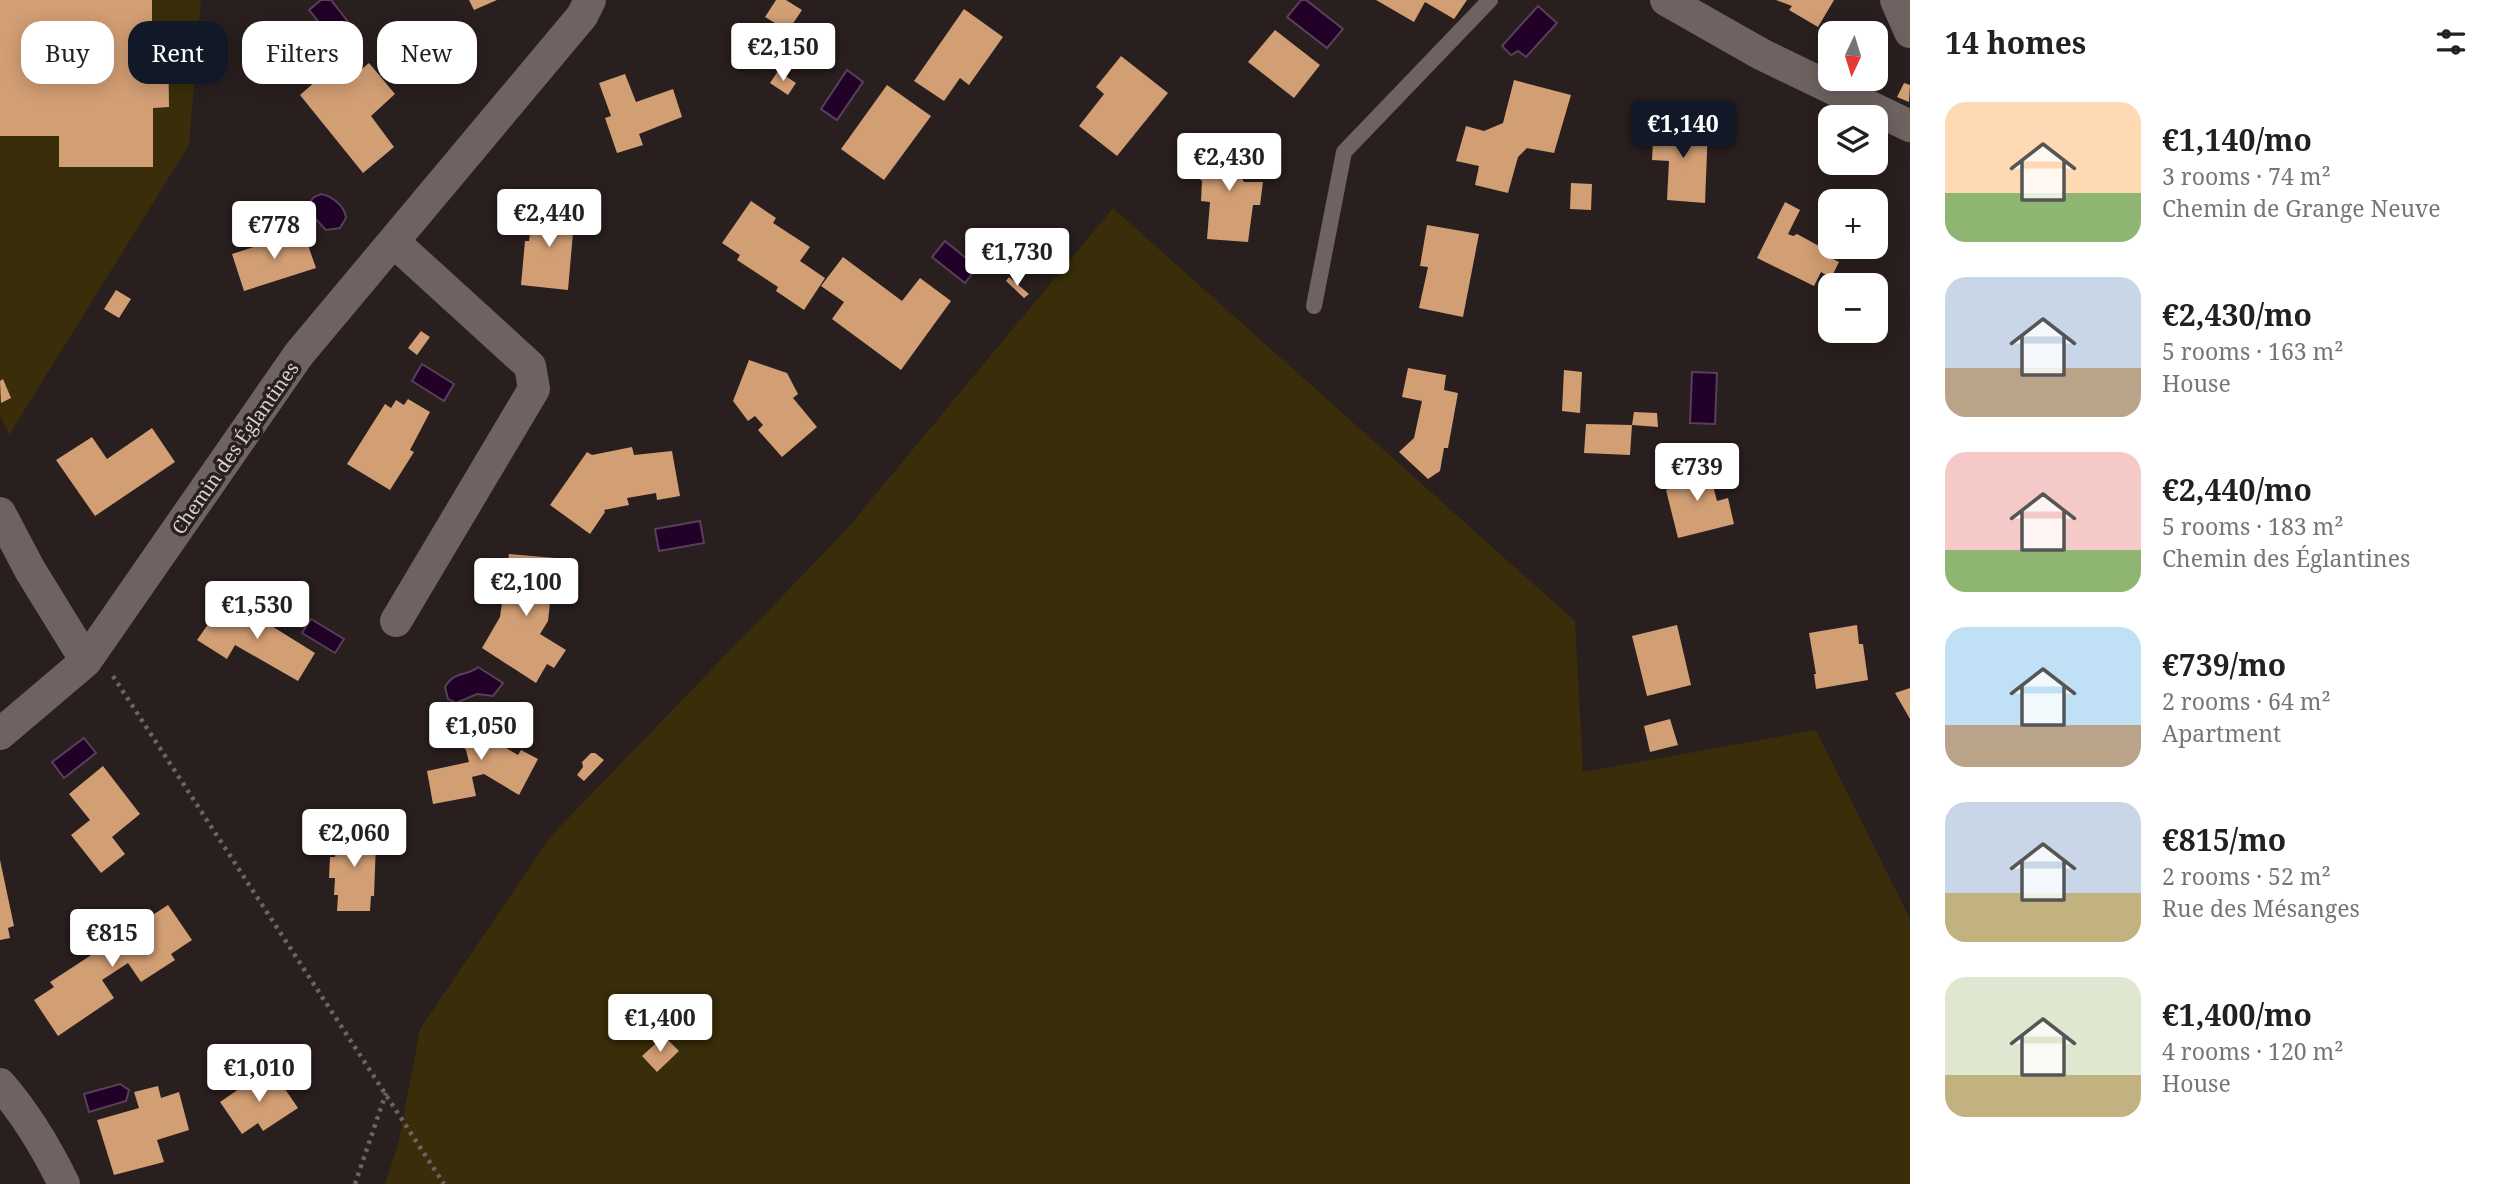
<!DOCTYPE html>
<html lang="en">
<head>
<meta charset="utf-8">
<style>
  body { margin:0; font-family:"Noto Serif",serif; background:#f6f6f6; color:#202124; height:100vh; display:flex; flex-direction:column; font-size:26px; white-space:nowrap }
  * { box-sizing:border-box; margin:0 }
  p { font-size:23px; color:#757577 }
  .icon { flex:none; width:38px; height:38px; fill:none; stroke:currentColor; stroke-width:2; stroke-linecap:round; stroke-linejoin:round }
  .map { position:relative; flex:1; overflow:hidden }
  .sheet { display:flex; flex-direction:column; background:#fff; width:595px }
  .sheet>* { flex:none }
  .guide { position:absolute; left:21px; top:21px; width:665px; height:63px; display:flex; gap:14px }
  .needle { width:46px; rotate:184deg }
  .controls { position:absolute; left:1818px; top:21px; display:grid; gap:14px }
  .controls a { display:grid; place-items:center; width:70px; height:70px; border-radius:14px; background:#fff; box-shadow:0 4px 18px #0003; font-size:35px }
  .price { position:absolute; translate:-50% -60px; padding:0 16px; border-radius:7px; background:#fff; color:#222; font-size:23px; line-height:46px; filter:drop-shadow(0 2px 4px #0008) }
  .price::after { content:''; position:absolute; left:50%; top:42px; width:21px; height:16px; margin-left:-10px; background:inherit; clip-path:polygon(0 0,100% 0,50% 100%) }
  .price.active { background:#111827; color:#fff }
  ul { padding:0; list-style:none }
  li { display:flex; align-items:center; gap:21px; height:175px; padding:0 35px }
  li span { display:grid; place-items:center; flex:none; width:196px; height:140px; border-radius:21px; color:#555 }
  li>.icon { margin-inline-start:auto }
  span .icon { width:84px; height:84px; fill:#fffc; stroke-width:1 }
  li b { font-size:30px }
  h2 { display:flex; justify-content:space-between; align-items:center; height:84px; padding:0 35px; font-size:30px }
  .chip { padding:0 24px; border-radius:21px; background:#fff; box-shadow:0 4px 18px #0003; font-size:24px; line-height:63px }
  .chip.active { background:#111827; color:#fff }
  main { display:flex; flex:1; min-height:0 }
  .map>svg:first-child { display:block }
  .green { fill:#392e09 }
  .water { fill:#210128; stroke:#583f5a; stroke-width:2 }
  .building { fill:#d29e74 }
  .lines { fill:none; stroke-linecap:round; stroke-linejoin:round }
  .path { stroke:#6c6362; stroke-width:4.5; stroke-dasharray:3.5 5; stroke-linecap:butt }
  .service { stroke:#6e6361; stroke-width:16 }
  .minor { stroke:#6e6361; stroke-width:32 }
  .labels { text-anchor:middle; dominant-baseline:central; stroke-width:7; stroke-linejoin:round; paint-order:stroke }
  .street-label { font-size:19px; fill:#d7d1d0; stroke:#291f1e }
</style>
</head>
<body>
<main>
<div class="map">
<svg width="1910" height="1184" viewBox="0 0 1910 1184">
  <rect width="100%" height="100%" fill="#291f1e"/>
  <path class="green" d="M0,0H201L189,145L9,435L0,415Z
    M1113,208L1575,621L1583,772L1816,730L1910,919V1184H385L398,1145L420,1029L551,836L846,530Z"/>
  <path class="water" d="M321,0H331L356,32L338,46L309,10Z
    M1301,0H1306L1343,29L1327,48L1287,17Z
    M1538,6L1557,23L1526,57L1518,51L1511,55L1502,46Z
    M847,70L863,82L837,120L821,109Z
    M321,194C332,196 345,206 346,218L340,228L326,230L310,213L309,203L314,197Z
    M945,241L977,267L965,283L932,257Z
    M422,364L454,384L444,401L412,381Z
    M1692,372L1717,373L1715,424L1690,423Z
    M700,521L704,543L659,551L655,529Z
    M311,619L344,639L335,653L302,633Z
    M478,667L503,683L493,696L477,694L456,703L448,699L445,687C455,670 467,677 478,667Z
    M84,738L96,753L64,778L52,762Z
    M120,1084L129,1090L126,1101L89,1112L84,1094Z"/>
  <path class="building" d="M0,0H152V34L168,35L169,107L153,108V167H59V136H0Z
    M469,0H497L474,10Z
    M776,0H786L802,10L788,31L765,17Z
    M1376,0H1467L1454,19L1425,2L1414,22Z
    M1776,0H1834L1818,27L1789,10L1792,6Z
    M964,9L1003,37L969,85L960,78L944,101L914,81Z
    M1275,30L1320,65L1294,98L1248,62Z
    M1121,56L1168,93L1117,156L1079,126L1104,94L1096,87Z
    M369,63L395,94L371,116L394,147L363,173L300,95L332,67L344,84Z
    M778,71L796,83L788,95L770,83Z
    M625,74L636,102L673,89L682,117L639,134L643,145L617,153L605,118L611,116L599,83Z
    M1514,80L1571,95L1554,153L1527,148L1518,157L1508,193L1475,185L1479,166L1456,161L1466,126L1484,131L1503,123Z
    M1904,83L1910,85L1909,102L1897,97Z
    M887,85L931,116L884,180L841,149Z
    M1654,123L1708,127L1705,203L1667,200L1669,161L1652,160Z
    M1229,138L1255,163L1241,177L1244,182H1263L1260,205H1253L1248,242L1207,239L1210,202L1201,201L1202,181L1194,174Z
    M1571,183L1592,184L1591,210L1570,209Z
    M751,201L776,218L773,223L810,247L800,261L825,278L804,310L776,291L778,287L737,260L740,255L722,243Z
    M1785,202L1800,210L1788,234L1793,236L1797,234L1832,253L1829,257L1839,262L1831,278L1821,272L1814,286L1757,258Z
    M533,207L575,210L568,290L521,285L525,241H529Z
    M1427,225L1479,234L1463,317L1419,308L1428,267L1420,266Z
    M303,231L316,268L244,291L232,254Z
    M843,257L902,301L920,278L951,301L901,370L832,319L844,302L821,286Z
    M1009,277L1029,294L1024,298L1006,281Z
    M116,290L131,299L119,318L104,309Z
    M421,331L430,337L417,355L408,348Z
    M749,360L787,373L798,394L793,398L817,427L782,457L758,430L763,425L755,416L748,421L733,401Z
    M1408,368L1446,375L1444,390L1458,393L1448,448H1444L1440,471L1428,479L1399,452L1414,438L1422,401L1402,397Z
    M1564,370L1582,372L1580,413L1562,411Z
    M3,379L11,398L1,403L0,381Z
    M408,399L430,412L410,450L414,452L390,490L347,464L385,404L391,408L396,400L404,405Z
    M1634,412L1657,413L1658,427L1632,425L1630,455L1584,453L1586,424L1632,425Z
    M152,428L175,462L95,516L56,460L92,437L107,459Z
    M632,447L634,455L672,451L680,496L657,500L656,493L627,498L629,505L604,510L605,512L590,534L550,505L587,452L592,455Z
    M1707,463L1717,501L1728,498L1734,524L1678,538L1666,490L1679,485L1675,471Z
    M509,554L555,558L548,621L540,634L566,650L554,668L547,664L536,683L482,648L500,617Z
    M237,599L257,611L254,615L315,653L298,681L235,645L227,659L197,640L211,620L221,626Z
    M1677,625L1691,685L1647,696L1632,636Z
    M1857,625L1859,644H1863L1868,680L1816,689L1814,674H1816L1809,633Z
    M1910,688V719L1895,693Z
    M486,713L501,723L506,748L518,755L521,750L538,759L519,795L484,774L472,777L476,796L433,804L427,771L469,762L466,750L455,739V734L466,719Z
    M1670,719L1678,745L1650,752L1644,726Z
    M591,753H595L604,760L584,781L577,775L583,767L582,762Z
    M103,766L140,814L112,837L125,854L101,873L71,835L90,820L69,794Z
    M340,825L371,827L370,842H376L374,896H371L370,911H337L338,895H334L335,878H329L330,857H335Z
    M0,860L14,926L8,928L10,938L0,940Z
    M168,905L192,940L171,954L175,960L141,982L128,963L102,980L114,998L58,1036L34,1000L54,987L50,982Z
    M664,1036L679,1051L657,1072L642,1056Z
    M274,1073L298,1108L263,1131L258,1123L242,1134L220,1102L252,1080L257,1085Z
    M158,1086L161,1098L179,1092L189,1130L157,1140L164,1162L114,1175L97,1120L139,1108L134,1092Z"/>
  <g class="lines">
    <path class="path" d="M113,676L444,1184
      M355,1184L386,1093"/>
    <path class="service" d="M1314,306L1344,152L1490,0"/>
    <path class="minor" d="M1666,0L1761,54L1910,126
      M1896,0L1910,32
      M394,242L530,366L534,389L396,621
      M0,513L30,570L86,661
      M0,734L86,661L299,354L582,16L590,0
      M0,1084C27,1115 46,1147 64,1184"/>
  </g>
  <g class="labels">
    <g class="street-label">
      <text transform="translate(235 448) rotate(-55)">Chemin des Églantines</text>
    </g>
  </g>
</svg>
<div class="controls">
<a><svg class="needle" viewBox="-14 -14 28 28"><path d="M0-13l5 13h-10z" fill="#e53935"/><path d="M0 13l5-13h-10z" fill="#757577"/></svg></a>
<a><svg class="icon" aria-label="layers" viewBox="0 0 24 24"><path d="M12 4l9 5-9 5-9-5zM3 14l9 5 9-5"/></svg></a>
<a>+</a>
<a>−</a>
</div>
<b class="price" style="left:783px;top:83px">€2,150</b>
<b class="price active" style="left:1683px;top:160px">€1,140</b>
<b class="price" style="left:1229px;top:193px">€2,430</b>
<b class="price" style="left:549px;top:249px">€2,440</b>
<b class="price" style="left:274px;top:261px">€778</b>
<b class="price" style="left:1017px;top:288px">€1,730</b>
<b class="price" style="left:1697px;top:503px">€739</b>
<b class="price" style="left:526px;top:618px">€2,100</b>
<b class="price" style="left:257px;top:641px">€1,530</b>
<b class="price" style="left:481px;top:762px">€1,050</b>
<b class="price" style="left:354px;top:869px">€2,060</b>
<b class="price" style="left:112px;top:969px">€815</b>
<b class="price" style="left:660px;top:1054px">€1,400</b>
<b class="price" style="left:259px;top:1104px">€1,010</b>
<div class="guide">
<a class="chip">Buy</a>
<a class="chip active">Rent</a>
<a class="chip">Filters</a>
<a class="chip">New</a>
</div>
</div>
<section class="sheet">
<h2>14 homes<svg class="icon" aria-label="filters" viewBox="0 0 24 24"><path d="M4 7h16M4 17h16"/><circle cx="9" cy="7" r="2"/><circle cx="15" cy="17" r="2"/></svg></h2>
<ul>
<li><span style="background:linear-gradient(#ffd9b3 65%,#8fb573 0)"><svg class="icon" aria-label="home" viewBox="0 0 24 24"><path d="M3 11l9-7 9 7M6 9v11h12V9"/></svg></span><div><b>€1,140/mo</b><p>3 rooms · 74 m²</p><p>Chemin de Grange Neuve</p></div></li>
<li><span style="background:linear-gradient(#c9d6e8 65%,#b9a48a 0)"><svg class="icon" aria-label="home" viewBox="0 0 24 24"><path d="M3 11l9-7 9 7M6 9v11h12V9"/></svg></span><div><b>€2,430/mo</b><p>5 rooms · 163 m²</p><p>House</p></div></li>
<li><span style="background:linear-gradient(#f6c9c9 70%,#8fb573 0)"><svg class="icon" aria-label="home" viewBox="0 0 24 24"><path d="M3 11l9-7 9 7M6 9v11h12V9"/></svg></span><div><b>€2,440/mo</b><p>5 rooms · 183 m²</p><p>Chemin des Églantines</p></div></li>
<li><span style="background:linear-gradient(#bfe0f5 70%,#b9a48a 0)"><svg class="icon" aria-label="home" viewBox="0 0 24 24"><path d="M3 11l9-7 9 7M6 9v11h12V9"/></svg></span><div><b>€739/mo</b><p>2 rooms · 64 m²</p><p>Apartment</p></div></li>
<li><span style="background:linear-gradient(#c9d6e8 65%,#c2b280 0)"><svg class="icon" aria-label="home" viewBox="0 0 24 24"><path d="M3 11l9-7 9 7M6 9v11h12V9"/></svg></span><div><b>€815/mo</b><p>2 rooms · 52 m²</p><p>Rue des Mésanges</p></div></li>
<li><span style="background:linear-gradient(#dfe7d0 70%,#c2b280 0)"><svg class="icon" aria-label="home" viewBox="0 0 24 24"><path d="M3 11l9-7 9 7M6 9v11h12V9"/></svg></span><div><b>€1,400/mo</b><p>4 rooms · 120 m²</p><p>House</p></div></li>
</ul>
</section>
</main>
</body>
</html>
